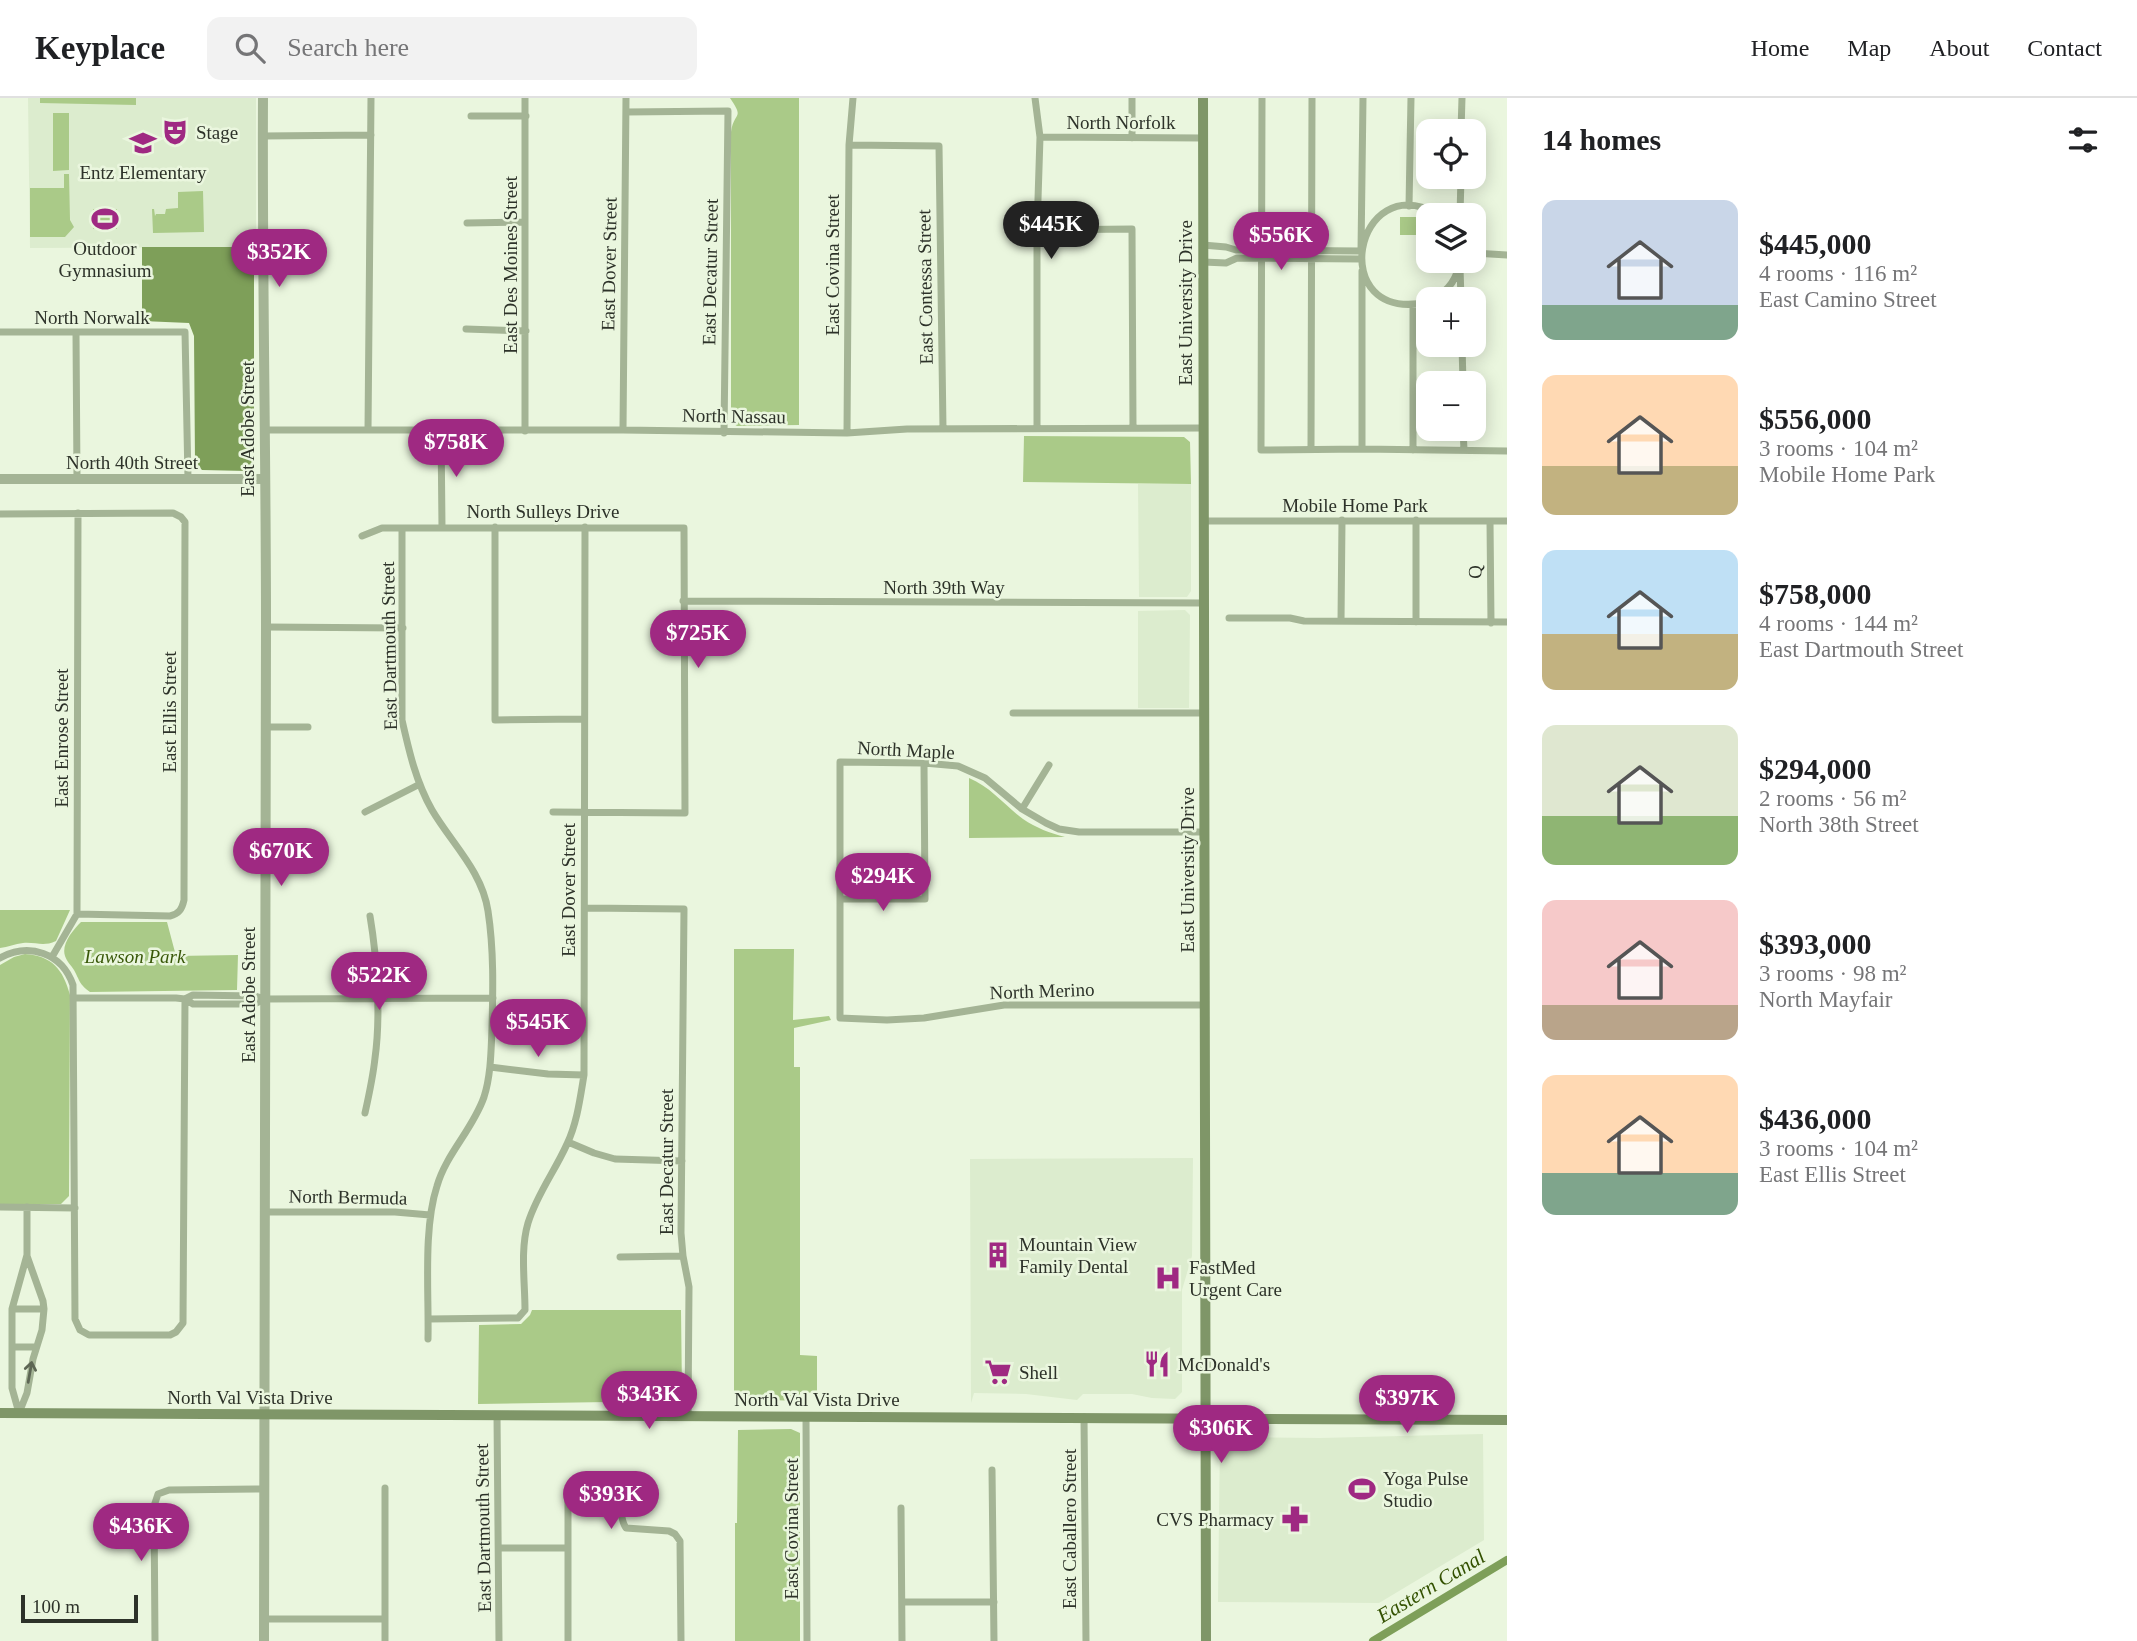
<!DOCTYPE html>
<html lang="en">
<head>
<meta charset="utf-8">
<style>
  body { margin:0; font-family:"Times New Roman",serif; background:#f2f2f2; color:#202124; height:100vh; display:flex; flex-direction:column; font-size:26px; white-space:nowrap }
  * { box-sizing:border-box; margin:0 }
  p { font-size:23px; color:#757577 }
  .icon { flex:none; width:38px; height:38px; fill:none; stroke:currentColor; stroke-width:2; stroke-linecap:round; stroke-linejoin:round }
  .map { position:relative; flex:1; overflow:hidden }
  .panel { display:flex; flex-direction:column; background:#fff; width:630px }
  .panel>* { flex:none }
  .buttons { position:absolute; left:1416px; top:21px; display:grid; gap:14px }
  .buttons a { display:grid; place-items:center; width:70px; height:70px; border-radius:14px; background:#fff; box-shadow:0 4px 18px #0003; font-size:35px }
  .scale { position:absolute; left:21px; bottom:18px; width:117px; box-sizing:border-box; padding-left:7px; border:4px solid #2d3229; border-top:0; font-size:19px; line-height:24px; white-space:nowrap; color:#2d3229; -webkit-text-stroke:5px #eaf6de; paint-order:stroke }
  .price { position:absolute; translate:-50% -60px; padding:0 16px; border-radius:24px; background:#9f2982; color:#fff; font-size:23px; line-height:46px; filter:drop-shadow(0 2px 4px #0008) }
  .price::after { content:''; position:absolute; left:50%; top:42px; width:21px; height:16px; margin-left:-10px; background:inherit; clip-path:polygon(0 0,100% 0,50% 100%) }
  .price.current { background:#222; color:#fff }
  ul { padding:0; list-style:none }
  li { display:flex; align-items:center; gap:21px; height:175px; padding:0 35px }
  li span { display:grid; place-items:center; flex:none; width:196px; height:140px; border-radius:14px; color:#555 }
  li>.icon { margin-inline-start:auto }
  span .icon { width:84px; height:84px; fill:#fffc; stroke-width:1 }
  li b { font-size:30px }
  h2 { display:flex; justify-content:space-between; align-items:center; height:84px; padding:0 35px; font-size:30px }
  header { display:flex; align-items:center; gap:42px; box-sizing:border-box; height:98px; padding:0 35px; background:#fff; border-bottom:2px solid #e0e0e0 }
  header strong { font-size:33px }
  nav { display:flex; gap:38px; margin-inline-start:auto; font-size:24px }
  .search { width:490px; height:63px; background:#f2f2f2; display:flex; align-items:center; gap:18px; box-sizing:border-box; padding:0 24px; border-radius:14px; color:#757577; font-size:26px }
  main { display:flex; flex:1; min-height:0 }
  .map>svg:first-child { display:block }
  .built { fill:#dcecce }
  .green { fill:#aaca88 }
  .water { fill:#7e9f59 }
  .lines { fill:none; stroke-linecap:round; stroke-linejoin:round }
  .canal { stroke:#7e9f59; stroke-width:8 }
  .minor { stroke:#a4b495; stroke-width:7 }
  .tertiary { stroke:#a4b495; stroke-width:10 }
  .secondary { stroke:#7f9668; stroke-width:10 }
  .oneway { stroke:#5d6654 }
  .labels { text-anchor:middle; dominant-baseline:central; stroke-width:5; stroke-linejoin:round; paint-order:stroke }
  .street-label { font-size:19px; fill:#2d3229; stroke:#eaf6de }
  .poi-label { font-size:19px; fill:#2d3229; stroke:#eaf6de; text-anchor:start }
  .park-label { font-size:19px; font-style:italic; fill:#395809; stroke:#eaf6de }
  .water-label { font-size:21px; font-style:italic; fill:#335100; stroke:#eaf6de }
</style>
</head>
<body>
<header>
<strong>Keyplace</strong>
<div class="search"><svg class="icon" aria-label="search" viewBox="0 0 24 24"><circle cx="10" cy="10" r="6"/><path d="M15 15l6 6"/></svg>Search here</div>
<nav><a>Home</a><a>Map</a><a>About</a><a>Contact</a></nav>
</header>
<main>
<div class="map">
<svg width="1507" height="1543" viewBox="0 0 1507 1543">
  <rect width="100%" height="100%" fill="#eaf6de"/>
  <path class="built" d="M28,0H256V149L30,150Z
    M1138,386H1191V493L1187,499H1139Z
    M1185,512L1190,517L1189,610H1138V513Z
    M1193,1060L1192,1158L1182,1192V1294L1175,1301L1152,1300L1132,1296H1083L1077,1302L1026,1296L974,1295L971,1305L970,1061Z
    M1483,1336L1484,1442L1379,1505L1218,1504L1220,1339L1320,1340Z"/>
  <path class="green" d="M40,0H136V7L40,5Z
    M730,0H799V327L737,328L731,324V34C734,13 745,22 730,0Z
    M53,15H69V72L53,73Z
    M64,76H69L70,122L74,129L65,139H30V90H64Z
    M203,93L204,134L153,135L152,111H154L155,118L156,116H165L166,111L178,110V94Z
    M93,111H117V131H93Z
    M1400,119H1421V137H1400Z
    M1024,338L1184,339L1190,344L1191,386L1023,384Z
    M969,680C991,689 1004,707 1023,721C1036,730 1050,735 1065,739L969,740Z
    M0,812H70L56,843C43,849 37,844 23,845C15,846 8,849 0,850Z
    M81,824H167L176,858L238,857L237,892L90,894C79,886 80,883 74,872C71,867 67,864 65,858C61,846 73,832 81,824Z
    M734,851H794L793,922L829,918L831,922L794,930V969H800V1257L817,1258V1295L800,1294V1303L734,1301Z
    M25,856C52,858 63,871 70,897L69,1098L61,1106H0V867L14,859Z
    M532,1212H681L682,1296L677,1303L478,1306L479,1227L521,1226L530,1217Z
    M791,1331L800,1335V1543H735V1425H737L738,1332Z"/>
  <path class="water" d="M142,149H254V365L247,373L202,372L195,364L194,238L189,225L142,223Z"/>
  <g class="lines">
    <path class="canal" d="M1373,1543L1507,1462"/>
    <path class="minor" d="M525,0V333
      M1035,0L1040,39L1037,132V330
      M1132,0V40
      M1262,0L1261,352L1362,351L1507,353
      M626,14L728,13L724,335
      M471,18H526
      M1461,33L1462,0
      M263,38L371,37
      M1040,39L1203,40
      M849,47L939,48L943,330
      M1409,108L1411,0
      M1460,117L1461,79
      M467,125L525,124
      M1037,132L1132,131L1133,330
      M1203,147L1226,149L1236,152L1361,153L1363,0
      M1474,155L1507,157
      M1203,164L1226,165L1237,160L1361,161
      M1460,170L1461,201
      M1362,173V351
      M1433,201C1448,193 1458,180 1459,163
      M1428,204C1324,227 1354,67 1439,117
      M1413,208V352
      M466,231L526,233
      M0,234H185L188,381
      M76,235L77,381
      M1462,247L1463,285
      M1463,331L1464,352
      M264,332H623L847,335L907,331L1203,330
      M368,332L371,0
      M441,332L442,429
      M623,332L626,0
      M847,335L849,47L853,0
      M1311,351L1312,0
      M0,416L173,415L181,419L185,424L184,802C182,811 179,816 170,818L77,816
      M1416,422V524
      M1203,423H1507
      M1490,423L1491,525
      M495,429V622L583,621
      M402,430V622C409,653 416,684 432,712C452,746 482,773 488,813C494,852 493,892 492,930C491,953 491,977 484,999C473,1031 446,1056 437,1088C423,1131 429,1195 428,1241
      M362,438L382,430H684L685,715L553,714
      M683,503L1203,505
      M1229,520H1290L1304,523L1507,524
      M1341,523L1342,422
      M266,529L403,530
      M1013,615H1204
      M266,629H308
      M1022,711L1049,667
      M365,714L420,686
      M1204,734H1079L1059,731L1046,725L1022,711L985,680L958,668L924,665L840,664V920L887,922L924,920L1004,907H1204
      M840,801H925L924,665
      M585,810L684,811L681,1135L683,1158L689,1189L688,1318
      M52,859L77,816L78,415
      M0,860C29,844 62,855 73,887L75,1221L80,1232L89,1237H170L176,1234L183,1225L185,901
      M75,900H176L185,901L193,906H254L265,901
      M185,901L193,897L254,898L265,901L493,900
      M490,969L548,976L584,977
      M365,1015C369,997 373,979 375,960C381,917 377,860 370,818
      M568,1044L594,1055L615,1061L682,1063
      M0,1109L75,1110
      M266,1114H395L430,1117
      M620,1159L683,1158
      M12,1211H44
      M429,1221L518,1220L525,1212C525,1184 520,1152 528,1125C537,1096 555,1073 567,1046C577,1025 580,1001 584,977L585,429
      M12,1249H36
      M19,1315L12,1290V1211L27,1157V1109
      M19,1315L27,1295L33,1261L42,1232L44,1211L43,1203L27,1158
      M497,1317L499,1543
      M806,1319L807,1543
      M1084,1319L1086,1543
      M992,1372L994,1543
      M385,1390V1543
      M901,1410L902,1543
      M499,1450H568
      M902,1504H994
      M264,1521H385
      M155,1543L154,1408L158,1396L169,1392L263,1391
      M568,1543V1394L607,1393L618,1398C623,1409 619,1420 626,1430L669,1433L675,1436L680,1443L681,1543"/>
    <path class="tertiary" d="M263,0C262,176 266,352 266,527C268,866 262,1204 264,1543
      M0,381H265"/>
    <path class="secondary" d="M1203,0L1206,1543
      M0,1315L1507,1322"/>
  </g>
  <defs><path id="oneway-shaft" d="M-6 0H5M1.5-3L5.5 0L1.5 3" fill="none" stroke-width="1.6" stroke-linecap="round" stroke-linejoin="round" transform="scale(1.75)"/></defs>
  <use class="oneway" href="#oneway-shaft" transform="translate(30 1274) rotate(-80)"/>
  <defs>
    <g id="theatre-bare" transform="scale(2.1)"><path d="M-5-5.5Q0-4 5-5.5V0Q5 5 0 6Q-5 5-5 0ZM-3.3-2.5H-1v1.5H-3.3ZM1-2.5H3.3v1.5H1ZM-2.8 1Q0 5.5 2.8 1Z" fill="#9f2982" stroke="#eaf6de" stroke-width="2.5" paint-order="stroke"/></g>
    <g id="school-bare" transform="scale(2.1)"><path d="M0-5L7-2L0 1L-7-2ZM-4 1L0 2.5L4 1V4Q0 6-4 4Z" fill="#9f2982" stroke="#eaf6de" stroke-width="2.5" paint-order="stroke"/></g>
    <g id="stadium-bare" transform="scale(2.1)"><path d="M0-5a6.5 5 0 1 0 0 10a6.5 5 0 1 0 0-10ZM-3.5-1.8h7v3.6h-7Z" fill="#9f2982" stroke="#eaf6de" stroke-width="2.5" paint-order="stroke"/></g>
    <g id="building-bare" transform="scale(2.1)"><path d="M-4-6H4V6H1V3H-1V6H-4ZM-2.5-4.3h1.7v1.8h-1.7ZM.8-4.3h1.7v1.8H.8ZM-2.5-1h1.7V.8h-1.7ZM.8-1h1.7V.8H.8Z" fill="#9f2982" stroke="#eaf6de" stroke-width="2.5" paint-order="stroke"/></g>
    <g id="hospital-bare" transform="scale(2.1)"><path d="M-5-5h3v3.5h4V-5h3V5h-3V1.5h-4V5h-3Z" fill="#9f2982" stroke="#eaf6de" stroke-width="2.5" paint-order="stroke"/></g>
    <g id="restaurant-bare" transform="scale(2.1)"><path d="M-5-6h1v4h1v-4h1v4h1v-4h1v5L-1.5 .5V6h-2V.5L-5-1ZM5-6V6H3V1.5H1.5Q1.5-4 5-6Z" fill="#9f2982" stroke="#eaf6de" stroke-width="2.5" paint-order="stroke"/></g>
    <g id="supermarket-bare" transform="scale(2.1)"><path d="M-6-5.5h2.5l.6 2H6L4.5 2H-2.5L-4.4-4H-6ZM-1.5 3.2a1.3 1.3 0 1 0 .1 0ZM3 3.2a1.3 1.3 0 1 0 .1 0Z" fill="#9f2982" stroke="#eaf6de" stroke-width="2.5" paint-order="stroke"/></g>
    <g id="pharmacy-bare" transform="scale(2.1)"><path d="M-2-6h4v4h4v4h-4v4h-4v-4h-4v-4h4Z" fill="#9f2982" stroke="#eaf6de" stroke-width="2.5" paint-order="stroke"/></g>
  </defs>
  <g fill-rule="evenodd">
    <use href="#theatre-bare" x="175" y="34"/>
    <use href="#school-bare" x="143" y="45"/>
    <use href="#stadium-bare" x="105" y="121"/>
    <use href="#building-bare" x="998" y="1157"/>
    <use href="#hospital-bare" x="1168" y="1180"/>
    <use href="#restaurant-bare" x="1157" y="1266"/>
    <use href="#supermarket-bare" x="998" y="1274"/>
    <use href="#stadium-bare" x="1362" y="1391"/>
    <use href="#pharmacy-bare" x="1295" y="1421"/>
  </g>
  <g class="labels">
    <g class="street-label">
      <text x="1121" y="24">North Norfolk</text>
      <text transform="translate(609 166) rotate(-89)">East Dover Street</text>
      <text transform="translate(510 167) rotate(-90)">East Des Moines Street</text>
      <text transform="translate(832 167) rotate(-90)">East Covina Street</text>
      <text transform="translate(710 174) rotate(-89)">East Decatur Street</text>
      <text transform="translate(925 189) rotate(-91)">East Contessa Street</text>
      <text transform="translate(1185 205) rotate(-90)">East University Drive</text>
      <text x="92" y="219">North Norwalk</text>
      <text transform="translate(734 318) rotate(1)">North Nassau</text>
      <text transform="translate(247 331) rotate(-90)">East Adobe Street</text>
      <text x="132" y="364">North 40th Street</text>
      <text x="1355" y="407">Mobile Home Park</text>
      <text x="543" y="413">North Sulleys Drive</text>
      <text transform="translate(1475 474) rotate(-91)">Q</text>
      <text x="944" y="489">North 39th Way</text>
      <text transform="translate(389 548) rotate(-91)">East Dartmouth Street</text>
      <text transform="translate(169 614) rotate(-90)">East Ellis Street</text>
      <text transform="translate(61 640) rotate(-90)">East Enrose Street</text>
      <text transform="translate(906 652) rotate(3)">North Maple</text>
      <text transform="translate(1187 772) rotate(-90)">East University Drive</text>
      <text transform="translate(568 792) rotate(-90)">East Dover Street</text>
      <text transform="translate(1042 893) rotate(-2)">North Merino</text>
      <text transform="translate(248 897) rotate(-90)">East Adobe Street</text>
      <text transform="translate(666 1064) rotate(-90)">East Decatur Street</text>
      <text transform="translate(348 1099) rotate(1)">North Bermuda</text>
      <text x="250" y="1299">North Val Vista Drive</text>
      <text x="817" y="1301">North Val Vista Drive</text>
      <text transform="translate(483 1430) rotate(-91)">East Dartmouth Street</text>
      <text transform="translate(791 1431) rotate(-90)">East Covina Street</text>
      <text transform="translate(1069 1431) rotate(-90)">East Caballero Street</text>
    </g>
    <g class="poi-label">
      <text x="196" y="34">Stage</text>
      <text x="143" y="74" text-anchor="middle">Entz Elementary</text>
      <text x="105" y="150" text-anchor="middle">Outdoor<tspan x="105" dy="22">Gymnasium</tspan></text>
      <text x="1019" y="1146">Mountain View<tspan x="1019" dy="22">Family Dental</tspan></text>
      <text x="1189" y="1169">FastMed<tspan x="1189" dy="22">Urgent Care</tspan></text>
      <text x="1178" y="1266">McDonald's</text>
      <text x="1019" y="1274">Shell</text>
      <text x="1383" y="1380">Yoga Pulse<tspan x="1383" dy="22">Studio</tspan></text>
      <text x="1274" y="1421" text-anchor="end">CVS Pharmacy</text>
    </g>
    <g class="park-label">
      <text x="135" y="858">Lawson Park</text>
    </g>
    <g class="water-label">
      <text transform="translate(1431 1488) rotate(-31)">Eastern Canal</text>
    </g>
  </g>
</svg>
<div class="buttons">
<a><svg class="icon" aria-label="locate" viewBox="0 0 24 24"><circle cx="12" cy="12" r="6"/><path d="M12 2v4M12 18v4M2 12h4M18 12h4"/></svg></a>
<a><svg class="icon" aria-label="layers" viewBox="0 0 24 24"><path d="M12 4l9 5-9 5-9-5zM3 14l9 5 9-5"/></svg></a>
<a>+</a>
<a>−</a>
</div>
<div class="scale">100 m</div>
<b class="price current" style="left:1051px;top:163px">$445K</b>
<b class="price" style="left:1281px;top:174px">$556K</b>
<b class="price" style="left:279px;top:191px">$352K</b>
<b class="price" style="left:456px;top:381px">$758K</b>
<b class="price" style="left:698px;top:572px">$725K</b>
<b class="price" style="left:281px;top:790px">$670K</b>
<b class="price" style="left:883px;top:815px">$294K</b>
<b class="price" style="left:379px;top:914px">$522K</b>
<b class="price" style="left:538px;top:961px">$545K</b>
<b class="price" style="left:649px;top:1333px">$343K</b>
<b class="price" style="left:1407px;top:1337px">$397K</b>
<b class="price" style="left:1221px;top:1367px">$306K</b>
<b class="price" style="left:611px;top:1433px">$393K</b>
<b class="price" style="left:141px;top:1465px">$436K</b>
</div>
<section class="panel">
<h2>14 homes<svg class="icon" aria-label="filters" viewBox="0 0 24 24"><path d="M4 7h16M4 17h16"/><circle cx="9" cy="7" r="2"/><circle cx="15" cy="17" r="2"/></svg></h2>
<ul>
<li><span style="background:linear-gradient(#c9d6e8 75%,#7fa58c 0)"><svg class="icon" aria-label="home" viewBox="0 0 24 24"><path d="M3 11l9-7 9 7M6 9v11h12V9"/></svg></span><div><b>$445,000</b><p>4 rooms · 116 m²</p><p>East Camino Street</p></div></li>
<li><span style="background:linear-gradient(#ffd9b3 65%,#c2b280 0)"><svg class="icon" aria-label="home" viewBox="0 0 24 24"><path d="M3 11l9-7 9 7M6 9v11h12V9"/></svg></span><div><b>$556,000</b><p>3 rooms · 104 m²</p><p>Mobile Home Park</p></div></li>
<li><span style="background:linear-gradient(#bfe0f5 60%,#c2b280 0)"><svg class="icon" aria-label="home" viewBox="0 0 24 24"><path d="M3 11l9-7 9 7M6 9v11h12V9"/></svg></span><div><b>$758,000</b><p>4 rooms · 144 m²</p><p>East Dartmouth Street</p></div></li>
<li><span style="background:linear-gradient(#dfe7d0 65%,#8fb573 0)"><svg class="icon" aria-label="home" viewBox="0 0 24 24"><path d="M3 11l9-7 9 7M6 9v11h12V9"/></svg></span><div><b>$294,000</b><p>2 rooms · 56 m²</p><p>North 38th Street</p></div></li>
<li><span style="background:linear-gradient(#f6c9c9 75%,#b9a48a 0)"><svg class="icon" aria-label="home" viewBox="0 0 24 24"><path d="M3 11l9-7 9 7M6 9v11h12V9"/></svg></span><div><b>$393,000</b><p>3 rooms · 98 m²</p><p>North Mayfair</p></div></li>
<li><span style="background:linear-gradient(#ffd9b3 70%,#7fa58c 0)"><svg class="icon" aria-label="home" viewBox="0 0 24 24"><path d="M3 11l9-7 9 7M6 9v11h12V9"/></svg></span><div><b>$436,000</b><p>3 rooms · 104 m²</p><p>East Ellis Street</p></div></li>
</ul>
</section>
</main>
</body>
</html>
